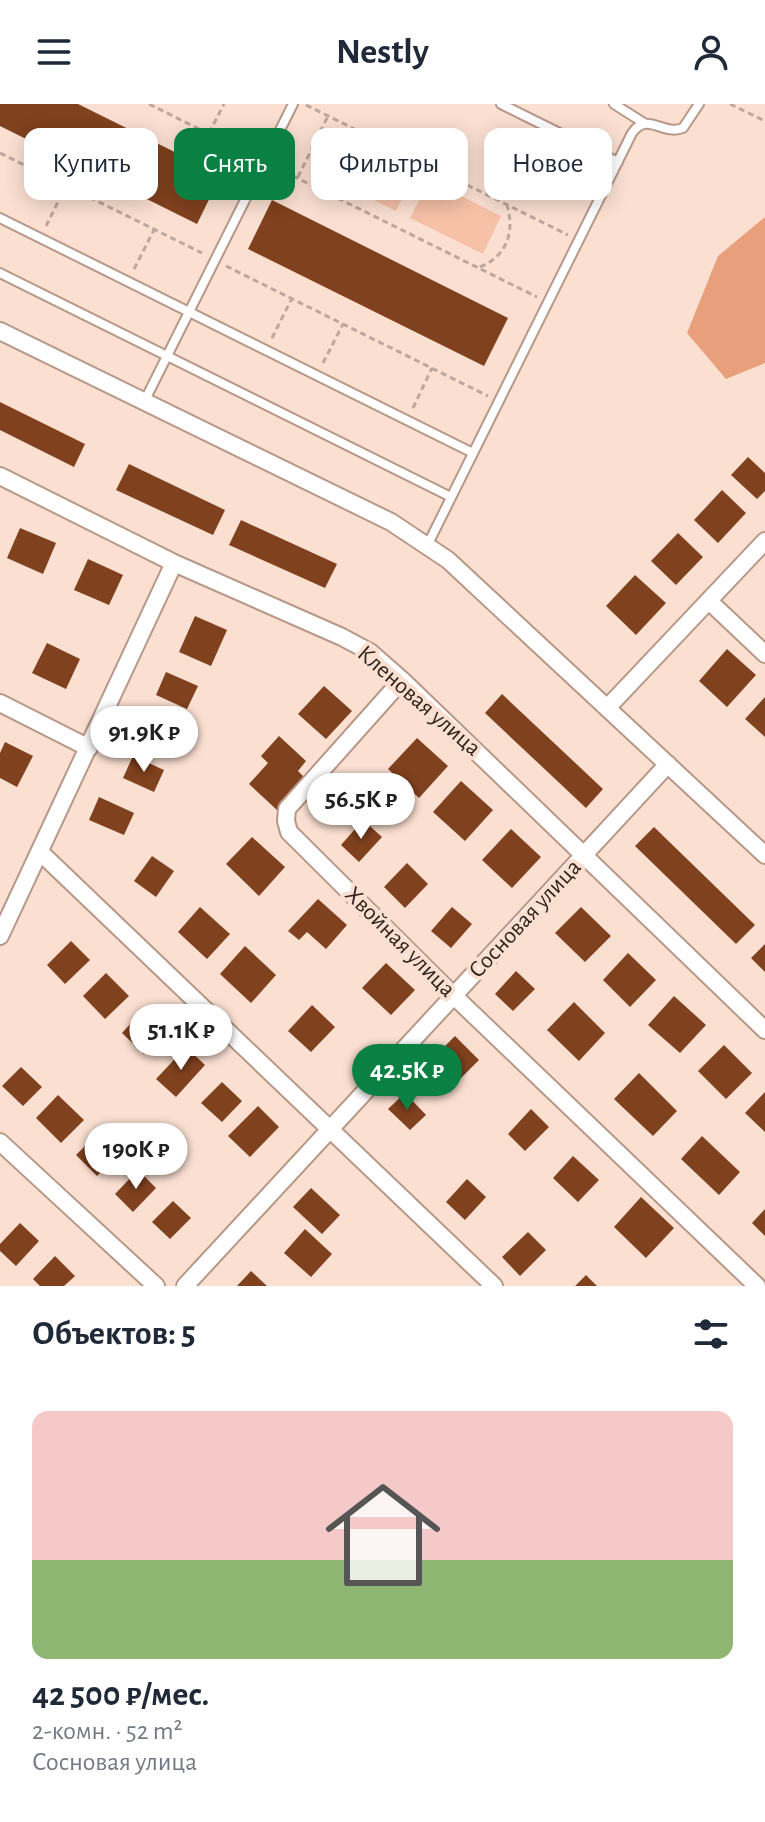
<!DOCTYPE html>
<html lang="ru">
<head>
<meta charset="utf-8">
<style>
  body { margin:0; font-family:"Alegreya Sans",sans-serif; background:#f2f2f3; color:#1f2937; height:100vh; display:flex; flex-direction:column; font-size:30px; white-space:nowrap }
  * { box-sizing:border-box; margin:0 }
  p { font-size:26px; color:#747a83 }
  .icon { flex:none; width:44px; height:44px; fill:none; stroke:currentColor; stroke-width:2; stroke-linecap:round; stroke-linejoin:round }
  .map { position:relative; height:1182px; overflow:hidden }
  .details { display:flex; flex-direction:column; background:#fff; flex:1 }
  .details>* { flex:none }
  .hud { position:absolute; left:24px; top:24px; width:718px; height:72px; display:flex; gap:16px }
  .price { position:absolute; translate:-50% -68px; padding:0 18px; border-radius:28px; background:#fff; color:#222; font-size:26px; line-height:52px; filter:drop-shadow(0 2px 4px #0008) }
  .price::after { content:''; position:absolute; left:50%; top:48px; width:24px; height:18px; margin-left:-12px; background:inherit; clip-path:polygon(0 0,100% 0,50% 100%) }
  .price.current { background:#0b8043; color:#fff }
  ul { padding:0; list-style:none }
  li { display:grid; align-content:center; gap:16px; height:424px; padding:0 32px }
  li span { display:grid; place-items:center; height:248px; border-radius:16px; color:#555 }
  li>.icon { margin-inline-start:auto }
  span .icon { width:144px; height:144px; fill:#fffc; stroke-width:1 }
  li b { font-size:34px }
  h2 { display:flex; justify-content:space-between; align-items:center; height:96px; padding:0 32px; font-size:34px }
  .tag { padding:0 28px; border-radius:16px; background:#fff; box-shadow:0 4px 20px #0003; font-size:28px; line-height:72px }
  .tag.current { background:#0b8043; color:#fff }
  header { display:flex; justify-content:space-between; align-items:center; height:104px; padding:0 32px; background:#fff; font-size:36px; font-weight:700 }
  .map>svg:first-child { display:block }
  .green { fill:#f6c1a7 }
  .forest { fill:#e7a07b }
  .building { fill:#80411e }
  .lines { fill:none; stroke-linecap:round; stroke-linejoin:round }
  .lane-casing { stroke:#b79888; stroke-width:12 }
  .street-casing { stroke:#b79888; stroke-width:20 }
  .path { stroke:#bea79c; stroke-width:3; stroke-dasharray:6 4; stroke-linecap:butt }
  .lane { stroke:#fff; stroke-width:8 }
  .street { stroke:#fff; stroke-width:16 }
  .labels { text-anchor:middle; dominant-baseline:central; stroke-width:8; stroke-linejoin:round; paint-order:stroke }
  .street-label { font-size:24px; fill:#2f231d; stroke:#fbe0d2 }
</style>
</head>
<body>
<header><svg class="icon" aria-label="menu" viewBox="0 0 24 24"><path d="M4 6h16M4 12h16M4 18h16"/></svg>Nestly<svg class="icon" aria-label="person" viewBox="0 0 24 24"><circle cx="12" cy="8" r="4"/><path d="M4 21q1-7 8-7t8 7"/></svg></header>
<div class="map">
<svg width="765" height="1182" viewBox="0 0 765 1182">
  <rect width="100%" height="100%" fill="#fbe0d2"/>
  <path class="green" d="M362,45L414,71L396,107L344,81Z
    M429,76L501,112L483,150L410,114Z"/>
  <path class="forest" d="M765,113V259L726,275L687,229L718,152Z"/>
  <path class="building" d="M0,0H78L221,71L197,120L0,22Z
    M272,96L508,214L484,262L248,145Z
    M0,298L85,340L74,363L0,326Z
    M748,353L765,369V387L757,395L731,371Z
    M129,360L225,406L213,431L116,386Z
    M722,386L746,409L718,439L694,416Z
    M241,416L337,460L325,484L229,441Z
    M20,424L56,439L43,470L7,454Z
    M678,429L703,453L676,481L651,457Z
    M88,455L123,471L109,501L74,486Z
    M635,471L666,499L636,531L606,502Z
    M195,512L227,526L211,562L179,548Z
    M47,539L80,555L66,585L32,569Z
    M727,545L756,571L727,603L699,577Z
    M166,568L198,582L187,605L156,591Z
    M324,582L352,607L326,635L298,610Z
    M502,590L603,685L586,704L485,609Z
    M765,593V633L745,615Z
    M146,611L179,626L167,653L134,638Z
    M279,632L306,657L298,667L306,675L277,706L249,680L268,659L261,652Z
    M417,634L448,662L419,694L388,665Z
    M5,638L33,652L17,683L0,674V649Z
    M133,652L164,666L154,688L123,674Z
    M461,677L493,706L465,737L433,708Z
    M99,693L134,709L124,731L89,716Z
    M363,716L382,733L359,758L341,741Z
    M654,723L755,821L736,840L635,742Z
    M511,725L541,753L512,784L482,756Z
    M252,733L285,763L259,792L226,760Z
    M152,752L174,767L156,793L134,777Z
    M407,759L428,780L405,804L384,783Z
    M318,795L347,821L326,845L307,828L299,836L288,827Z
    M200,803L230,830L207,855L178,828Z
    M452,803L472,820L451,844L431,827Z
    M581,803L611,832L585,858L555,829Z
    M71,837L90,856L65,880L47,861Z
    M765,840V868L751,854Z
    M245,842L276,871L251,899L220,870Z
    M628,849L656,876L630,903L603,876Z
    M386,859L415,886L391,911L362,884Z
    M516,867L535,885L513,907L495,890Z
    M106,869L129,892L105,915L83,892Z
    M674,892L706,921L680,949L648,921Z
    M574,898L605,929L579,957L547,926Z
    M312,901L335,923L311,948L288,927Z
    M144,905L166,926L144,950L122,929Z
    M455,932L479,956L460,975L436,951Z
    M724,941L752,969L726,995L698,967Z
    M186,943L205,961L176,993L156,975Z
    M21,963L42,983L23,1002L2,982Z
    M639,969L677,1007L653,1032L614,995Z
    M222,978L242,997L222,1018L201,999Z
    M765,988V1028L745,1009Z
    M405,989L426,1011L410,1026L388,1005Z
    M58,991L84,1016L61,1039L36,1014Z
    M258,1002L279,1023L250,1053L228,1032Z
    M531,1005L549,1023L525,1047L508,1030Z
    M95,1032L116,1053L97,1072L76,1051Z
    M702,1032L740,1068L719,1091L681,1055Z
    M573,1052L599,1076L578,1098L553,1074Z
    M138,1066L156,1084L133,1108L115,1090Z
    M467,1075L486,1093L465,1116L446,1098Z
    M311,1084L340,1111L322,1130L293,1103Z
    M641,1093L674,1124L646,1154L614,1123Z
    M173,1097L191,1114L170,1135L152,1118Z
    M765,1105V1132L752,1119Z
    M20,1119L39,1137L16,1162L0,1147V1140Z
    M305,1125L332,1150L311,1173L284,1149Z
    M528,1128L546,1146L520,1172L502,1153Z
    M55,1152L75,1172L64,1182H40L33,1175Z
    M251,1167L267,1182H237Z
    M586,1171L597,1182H575Z"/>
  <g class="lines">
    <g class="lane-casing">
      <path id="lane" d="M501,0L618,58
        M614,0L644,19
        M0,114L473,349
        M0,169L451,393
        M144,298L293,0
        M428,440L632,29C648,7 662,32 683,24L699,0"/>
    </g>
    <g class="street-casing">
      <path id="street" d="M0,227L391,418L448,456L765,751
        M0,372L174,459L342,533L370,548L402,576L765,926
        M709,497L765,550
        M402,576L287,705L286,717L289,728L454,892L757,1182
        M0,599L89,644
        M608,603L765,437
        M40,748L494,1182
        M0,832L174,459
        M0,1038L156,1182
        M185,1182L668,660"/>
    </g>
    <path class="path" d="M149,0L251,51
      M730,0L765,17
      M306,1L568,131
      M209,29L224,0
      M0,49L202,149
      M275,63L537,193
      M298,73L328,12
      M46,122L66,82
      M226,162L488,292
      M480,163C507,152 515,128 507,101
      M134,165L154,126
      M272,234L292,194
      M323,259L343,220
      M413,304L432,264"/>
    <use href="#lane" class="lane"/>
    <use href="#street" class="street"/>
  </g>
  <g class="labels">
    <g class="street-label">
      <text transform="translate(419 597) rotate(41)">Кленовая улица</text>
      <text transform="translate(525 815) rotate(-47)">Сосновая улица</text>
      <text transform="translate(400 838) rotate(45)">Хвойная улица</text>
    </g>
  </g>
</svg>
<b class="price" style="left:144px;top:670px">91.9K ₽</b>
<b class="price" style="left:361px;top:737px">56.5K ₽</b>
<b class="price" style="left:181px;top:968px">51.1K ₽</b>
<b class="price current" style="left:407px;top:1008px">42.5K ₽</b>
<b class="price" style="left:136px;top:1087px">190K ₽</b>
<div class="hud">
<a class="tag">Купить</a>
<a class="tag current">Снять</a>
<a class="tag">Фильтры</a>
<a class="tag">Новое</a>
</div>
</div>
<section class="details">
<h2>Объектов: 5<svg class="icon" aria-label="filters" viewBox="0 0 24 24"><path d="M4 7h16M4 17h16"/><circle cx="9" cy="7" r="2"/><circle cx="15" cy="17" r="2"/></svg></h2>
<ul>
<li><span style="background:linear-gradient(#f6c9c9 60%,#8fb573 0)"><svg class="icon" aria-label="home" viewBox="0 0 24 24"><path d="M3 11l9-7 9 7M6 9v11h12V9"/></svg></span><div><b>42 500 ₽/мес.</b><p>2-комн. · 52 m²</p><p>Сосновая улица</p></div></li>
</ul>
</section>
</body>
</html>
